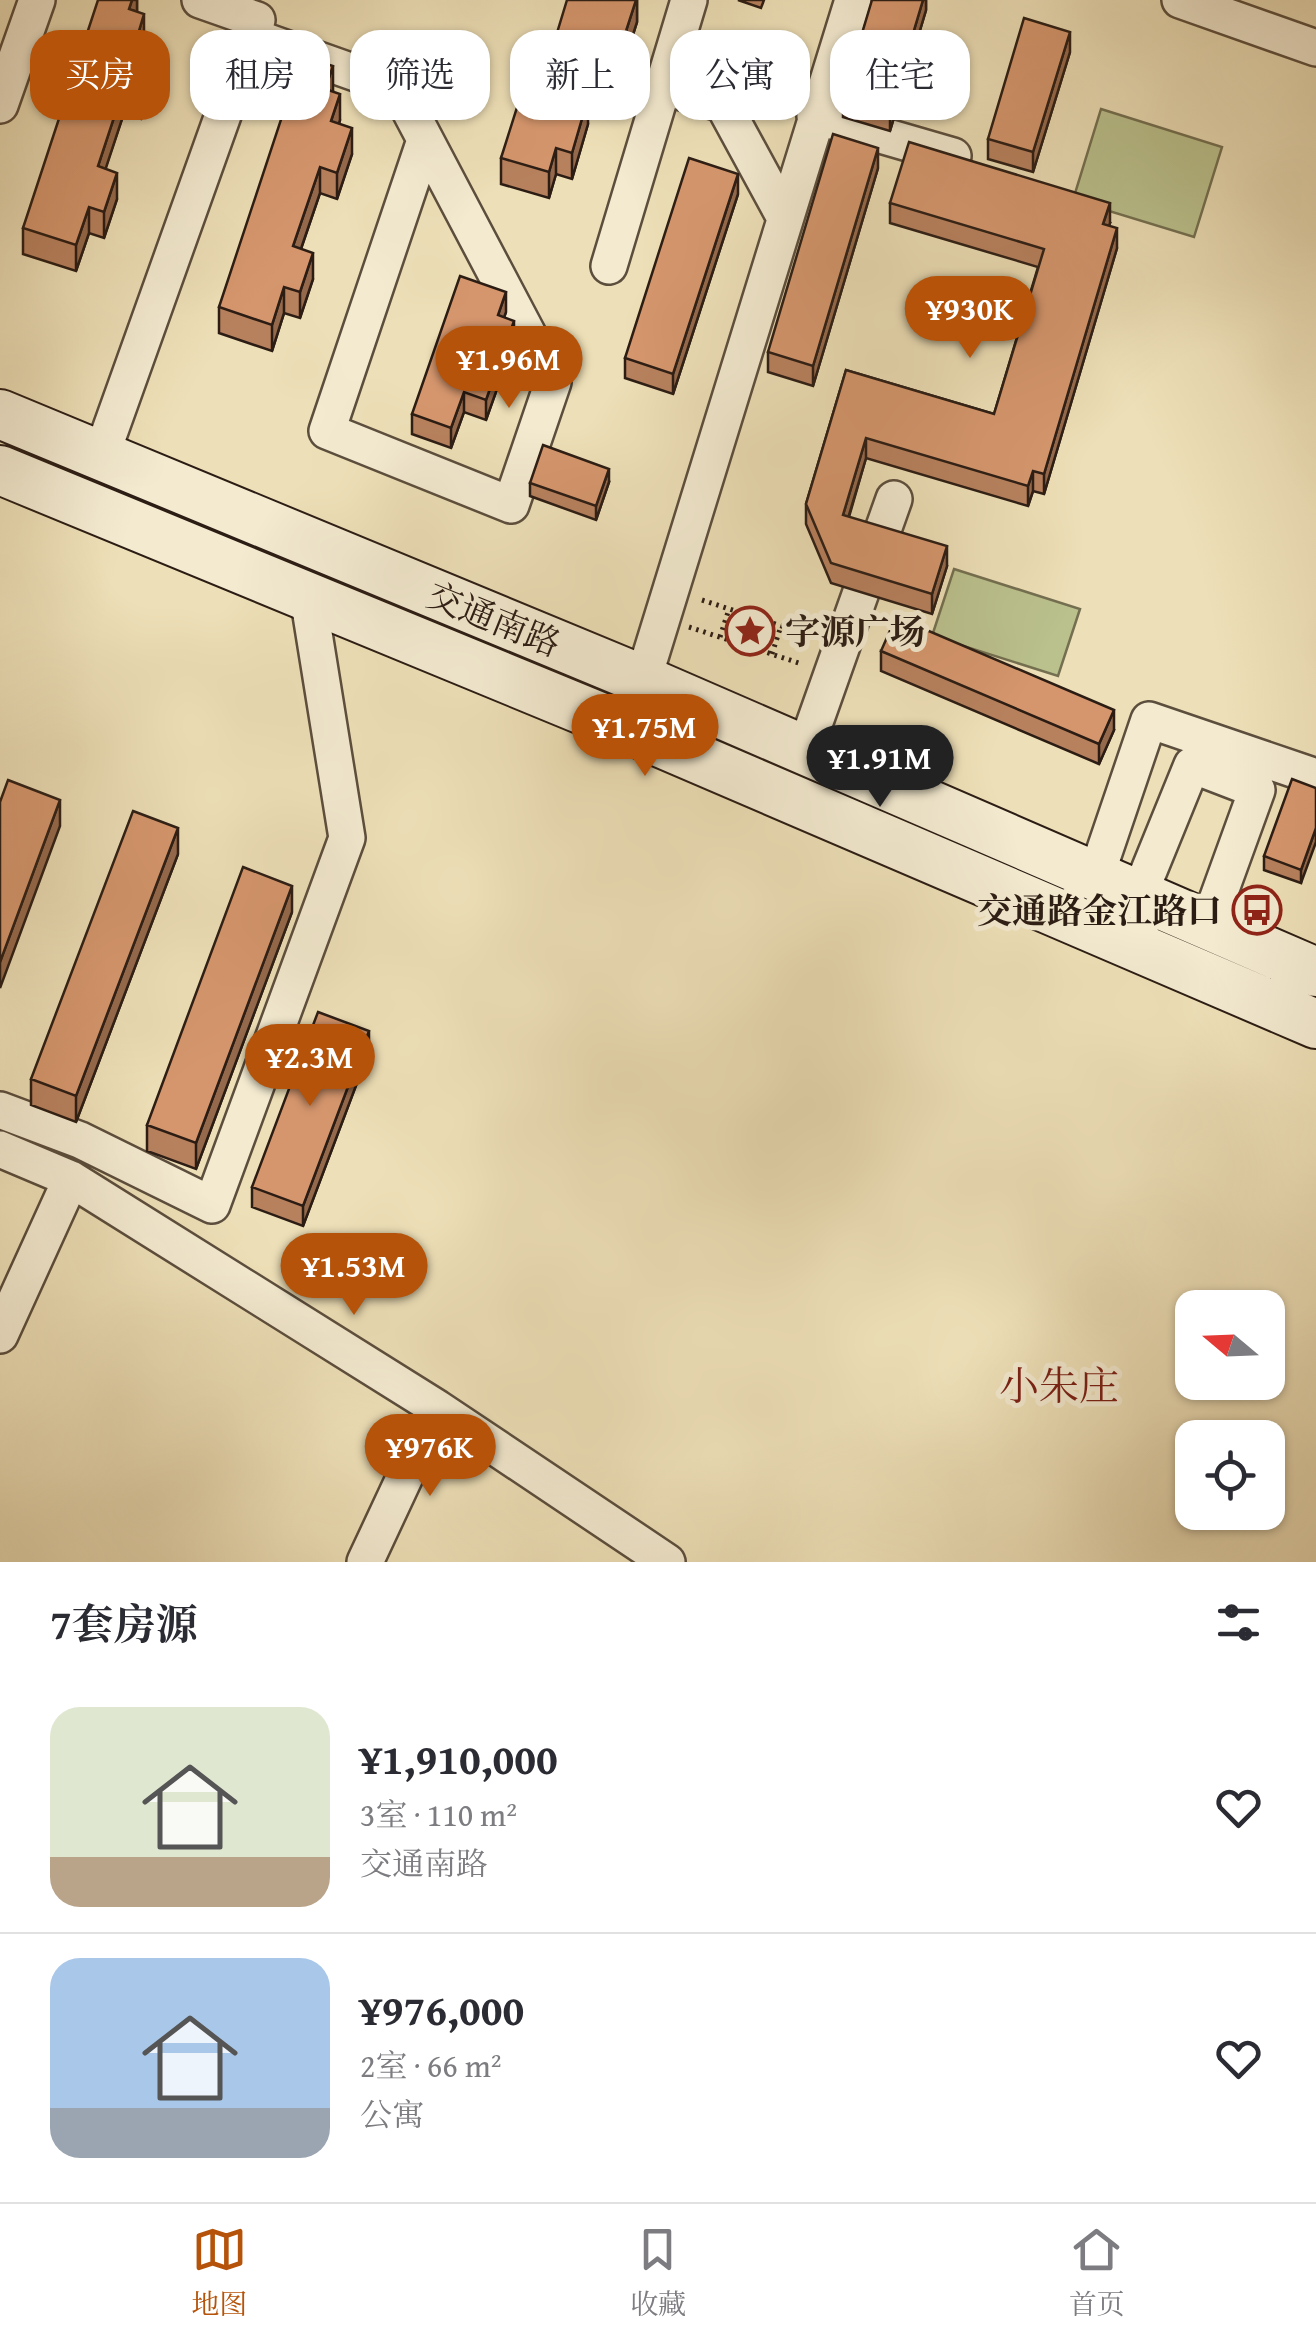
<!DOCTYPE html>
<html lang="zh">
<head>
<meta charset="utf-8">
<style>
  body { margin:0; font-family:"Gentium Book Plus","Noto Serif SC",serif; background:#f2f2f3; color:#2b2b33; height:100vh; display:flex; flex-direction:column; font-size:38px; white-space:nowrap }
  * { box-sizing:border-box; margin:0 }
  p { font-size:32px; color:#7c7c81 }
  .icon { flex:none; width:55px; height:55px; fill:none; stroke:currentColor; stroke-width:2; stroke-linecap:round; stroke-linejoin:round }
  .map { position:relative; height:1562px; overflow:hidden }
  .side { display:flex; flex-direction:column; background:#fff; flex:1 }
  .side>* { flex:none }
  .guide { position:absolute; left:30px; top:30px; width:1258px; height:90px; display:flex; gap:20px }
  .needle { width:65px; rotate:289deg }
  .fabs { position:absolute; left:1175px; top:1290px; display:grid; gap:20px }
  .fabs a { display:grid; place-items:center; width:110px; height:110px; border-radius:20px; background:#fff; box-shadow:0 2px 8px #0004; font-size:50px }
  .price { position:absolute; translate:-50% -85px; padding:0 22px; border-radius:35px; background:#b45309; color:#fff; font-size:32px; line-height:65px; filter:drop-shadow(0 2px 5px #0008) }
  .price::after { content:''; position:absolute; left:50%; top:60px; width:30px; height:22px; margin-left:-15px; background:inherit; clip-path:polygon(0 0,100% 0,50% 100%) }
  .price.selected { background:#222; color:#fff }
  ul { padding:0; list-style:none }
  li { display:flex; align-items:center; gap:30px; height:250px; padding:0 50px }
  li+li { border-top:2px solid #e1e1e2 }
  li span { display:grid; place-items:center; flex:none; width:280px; height:200px; border-radius:30px; color:#555 }
  li>.icon { margin-inline-start:auto }
  span .icon { width:120px; height:120px; fill:#fffc; stroke-width:1 }
  li b { font-size:42px }
  h2 { display:flex; justify-content:space-between; align-items:center; height:120px; padding:0 50px; font-size:42px }
  .chip { padding:0 35px; border-radius:30px; background:#fff; box-shadow:0 2px 8px #0004; font-size:35px; line-height:90px }
  .chip.selected { background:#b45309; color:#fff }
  .menu { display:flex; justify-content:space-around; align-items:center; height:140px; border-top:2px solid #e1e1e2; background:#fff; font-size:28px; color:#7c7c81 }
  .menu a { display:grid; justify-items:center; gap:5px }
  .menu .selected { color:#b45309 }
  .map>svg:first-child { display:block }
  .green { fill:#bac18d; stroke:#736f50; stroke-width:2.5 }
  .lines { fill:none; stroke-linecap:round; stroke-linejoin:round }
  .minor-casing { stroke:#5c4e3d; stroke-width:40 }
  .secondary-casing { stroke:#2c1d14; stroke-width:52 }
  .path { stroke:#2c1d14; stroke-width:5; stroke-dasharray:2.5 5; stroke-linecap:butt }
  .minor { stroke:#f3ead0; stroke-width:35 }
  .secondary { stroke:#f3ead0; stroke-width:48 }
  .wall { fill:#b7815e; stroke:#2c1d14; stroke-width:2.5 }
  .shaded-wall { fill:#95694c; stroke:#2c1d14; stroke-width:2.5 }
  .building { fill:#d5966d; stroke:#2c1d14; stroke-width:2.5 }
  .labels { text-anchor:middle; dominant-baseline:central; stroke-width:10; stroke-linejoin:round; paint-order:stroke }
  .street-label { font-size:35px; fill:#2c1d14; stroke:#f3ead0 }
  .poi-label { font-size:35px; font-weight:bold; fill:#2c1d14; stroke:#f3ead0; text-anchor:start }
  .quarter-label { font-size:40px; fill:#7a1f14; stroke:#f3ead0 }
</style>
</head>
<body>
<div class="map">
<svg width="1316" height="1562" viewBox="0 0 1316 1562">
  <rect width="100%" height="100%" fill="#eddfb7"/>
  <filter id="stains"><feTurbulence type="fractalNoise" baseFrequency=".002" numOctaves="4"/><feColorMatrix values="0 0 0 0 .2 0 0 0 0 .09 0 0 0 0 .02 0 0 0 .5 -.17"/></filter>
  <radialGradient id="worn" r=".72"><stop offset=".6" stop-color="#630" stop-opacity="0"/><stop offset="1" stop-color="#630" stop-opacity=".3"/></radialGradient>
  <path class="green" d="M1101,109L1222,147L1194,237L1073,200Z
    M954,569L1080,609L1058,676L932,636Z"/>
  <g class="lines">
    <g class="minor-casing">
      <path id="minor" d="M1180,0L1316,48
        M251,36L398,88L553,382L511,505L327,431L425,140
        M665,87L723,104L784,216
        M0,105L37,0
        M815,116L953,156
        M609,266L689,0
        M101,456L257,20L200,0
        M643,680L853,0
        M805,750L894,499
        M1096,876L1149,720L1316,777
        M1139,895L1192,765L1257,790L1208,925
        M0,1110L80,1140L212,1205L347,838L308,596
        M0,1149L71,1179L437,1408L667,1562
        M0,1335L71,1179
        M365,1562L437,1408"/>
    </g>
    <g class="secondary-casing">
      <path id="secondary" d="M0,414L643,680L1316,972
        M0,470L612,722L1316,1024"/>
    </g>
    <path class="path" d="M702,600L815,637
      M689,627L802,664
      M720,637L729,609
      M772,654L781,626"/>
    <use href="#minor" class="minor"/>
    <use href="#secondary" class="secondary"/>
  </g>
  <path class="wall" d="M137,0V12L144,40L143,44L156,74L141,119L124,113L105,169L117,199L104,238L89,233L76,271L23,254V228Z
    M637,0V22L617,85L605,81L599,100L585,96L588,124L572,179L556,174L549,198L501,184V158L553,46Z
    M738,0H764L761,8Z
    M926,0V10L890,131L843,117V97Z
    M1070,52L1033,172L988,159V139Z
    M333,91L340,120L339,124L352,154L337,199L320,193L301,249L313,279L300,318L284,313L272,351L219,333V307Z
    M878,168L813,386L768,372V352Z
    M738,194L673,394L625,378V358Z
    M890,203L1110,223L1109,225L1117,248L1044,494L1033,491L1028,506L866,458L849,517L947,566L932,614L831,583L806,524V504L846,370L994,414L1038,267L890,223Z
    M506,312L504,317L514,341L486,420L464,412L451,448L412,434V414Z
    M609,482L596,520L530,496V483Z
    M881,651L1114,730L1099,764L881,671Z
    M1316,788L1301,883L1264,870V856Z
    M178,854L76,1122L31,1105V1079Z
    M292,912L196,1169L147,1151V1125Z
    M369,1051L303,1226L252,1207V1187Z"/>
  <path class="shaded-wall" d="M132,0H137V12L129,9Z
    M636,0H637V22L617,85V59Z
    M923,0H926V10L890,131V111Z
    M144,14V40L136,67V41Z
    M1070,32V52L1033,172V152Z
    M156,48V74L141,119V92Z
    M605,55V81L599,100V74Z
    M333,66V92L325,89Z
    M585,70V96L577,121V95Z
    M124,87V113L98,192V166Z
    M340,94V120L331,147V121Z
    M588,98V124L572,179V153Z
    M352,128V154L337,199V173Z
    M556,148V174L549,198V172Z
    M878,148V168L813,386V366Z
    M320,167V193L293,272V246Z
    M117,173V199L104,238V212Z
    M738,174V194L673,394V374Z
    M1110,203V223L1103,244V224Z
    M89,207V233L76,271V245Z
    M1117,228V248L1044,494V474Z
    M313,253V279L300,318V292Z
    M284,287V313L272,351V325Z
    M506,292V312L498,335V315Z
    M514,321V341L486,420V400Z
    M464,392V412L451,448V428Z
    M866,438V458L843,535V515Z
    M609,469V482L596,520V506Z
    M1033,471V491L1028,506V486Z
    M947,546V566L932,614V594Z
    M1114,710V730L1099,764V744Z
    M60,800V826L0,988V962Z
    M178,828V854L76,1122V1096Z
    M1316,828V842L1301,883V870Z
    M292,886V912L196,1169V1143Z
    M369,1031V1051L303,1226V1206Z"/>
  <path class="building" d="M98,0H132L129,9L144,14L136,41L156,48L141,92L124,87L98,166L117,173L104,212L89,207L76,245L23,228Z
    M567,0H636L617,59L605,55L599,74L585,70L577,95L588,98L572,153L556,148L549,172L501,158L538,41L553,46Z
    M872,0H923L890,111L843,97Z
    M1024,18L1070,32L1033,152L988,139Z
    M302,56L333,66L325,89L340,94L331,121L352,128L337,173L320,167L293,246L313,253L300,292L284,287L272,325L219,307Z
    M833,134L878,148L813,366L768,352Z
    M909,142L1110,203L1103,224L1117,228L1044,474L1033,471L1028,486L866,438L843,515L947,546L932,594L831,563L806,504L846,370L994,414L1044,249L890,203Z
    M689,158L738,174L673,374L625,358Z
    M460,276L506,292L498,315L514,321L486,400L464,392L451,428L412,414Z
    M543,445L609,469L596,506L530,483Z
    M896,617L1114,710L1099,744L881,651Z
    M1292,779L1316,788V828L1301,870L1264,856Z
    M8,780L60,800L0,962V802Z
    M133,811L178,828L76,1096L31,1079Z
    M243,867L292,886L196,1143L147,1125Z
    M318,1012L369,1031L303,1206L252,1187Z"/>
  <defs>
    <g id="sight-ring" transform="scale(2.5)"><circle r="9.5" fill="#f3ead0" stroke="#8f2418" stroke-width="1.5"/><path d="M0-6L1.8-2.2L6-1.7L2.9 1.2L3.7 5.4L0 3.3L-3.7 5.4L-2.9 1.2L-6-1.7L-1.8-2.2Z" fill="#8f2418"/></g>
    <g id="bus-ring" transform="scale(2.5)"><circle r="9.5" fill="#f3ead0" stroke="#8f2418" stroke-width="1.5"/><path d="M-5-6H5V4H4V6H2V4H-2V6H-4V4H-5ZM-3.5-4V0h7V-4ZM-3.5 1.2v1.5H-2V1.2ZM2 1.2v1.5H3.5V1.2Z" fill="#8f2418"/></g>
  </defs>
  <g fill-rule="evenodd">
    <use href="#sight-ring" x="750" y="631"/>
    <use href="#bus-ring" x="1257" y="910"/>
  </g>
  <g class="labels">
    <g class="street-label">
      <text transform="translate(494 619) rotate(22)">交通南路</text>
    </g>
    <g class="poi-label">
      <text x="785" y="631">字源广场</text>
      <text x="1222" y="910" text-anchor="end">交通路金江路口</text>
    </g>
    <g class="quarter-label">
      <text x="1059" y="1385">小朱庄</text>
    </g>
  </g>
  <rect width="100%" height="100%" filter="url(#stains)"/>
  <rect width="100%" height="100%" fill="url(#worn)"/>
</svg>
<div class="fabs">
<a><svg class="needle" viewBox="-14 -14 28 28"><path d="M0-13l5 13h-10z" fill="#e53935"/><path d="M0 13l5-13h-10z" fill="#7c7c81"/></svg></a>
<a><svg class="icon" aria-label="locate" viewBox="0 0 24 24"><circle cx="12" cy="12" r="6"/><path d="M12 2v4M12 18v4M2 12h4M18 12h4"/></svg></a>
</div>
<b class="price" style="left:970px;top:361px">¥930K</b>
<b class="price" style="left:509px;top:411px">¥1.96M</b>
<b class="price" style="left:645px;top:779px">¥1.75M</b>
<b class="price selected" style="left:880px;top:810px">¥1.91M</b>
<b class="price" style="left:310px;top:1109px">¥2.3M</b>
<b class="price" style="left:354px;top:1318px">¥1.53M</b>
<b class="price" style="left:430px;top:1499px">¥976K</b>
<div class="guide">
<a class="chip selected">买房</a>
<a class="chip">租房</a>
<a class="chip">筛选</a>
<a class="chip">新上</a>
<a class="chip">公寓</a>
<a class="chip">住宅</a>
</div>
</div>
<section class="side">
<h2>7套房源<svg class="icon" aria-label="filters" viewBox="0 0 24 24"><path d="M4 7h16M4 17h16"/><circle cx="9" cy="7" r="2"/><circle cx="15" cy="17" r="2"/></svg></h2>
<ul>
<li><span style="background:linear-gradient(#dfe7d0 75%,#b9a48a 0)"><svg class="icon" aria-label="home" viewBox="0 0 24 24"><path d="M3 11l9-7 9 7M6 9v11h12V9"/></svg></span><div><b>¥1,910,000</b><p>3室 · 110 m²</p><p>交通南路</p></div><svg class="icon" aria-label="heart" viewBox="0 0 24 24"><path d="M12 20l-8-8c-3-5 5-10 8-4 3-6 11-1 8 4z"/></svg></li>
<li><span style="background:linear-gradient(#a9c7e8 75%,#9aa5b1 0)"><svg class="icon" aria-label="home" viewBox="0 0 24 24"><path d="M3 11l9-7 9 7M6 9v11h12V9"/></svg></span><div><b>¥976,000</b><p>2室 · 66 m²</p><p>公寓</p></div><svg class="icon" aria-label="heart" viewBox="0 0 24 24"><path d="M12 20l-8-8c-3-5 5-10 8-4 3-6 11-1 8 4z"/></svg></li>
</ul>
</section>
<nav class="menu">
<a class="selected"><svg class="icon" aria-label="map" viewBox="0 0 24 24"><path d="M3 6l6-2 6 2 6-2v14l-6 2-6-2-6 2zM9 4v14M15 6v14"/></svg>地图</a>
<a><svg class="icon" aria-label="saved" viewBox="0 0 24 24"><path d="M7 4h10v16l-5-4-5 4z"/></svg>收藏</a>
<a><svg class="icon" aria-label="home" viewBox="0 0 24 24"><path d="M3 11l9-7 9 7M6 9v11h12V9"/></svg>首页</a>
</nav>
</body>
</html>
